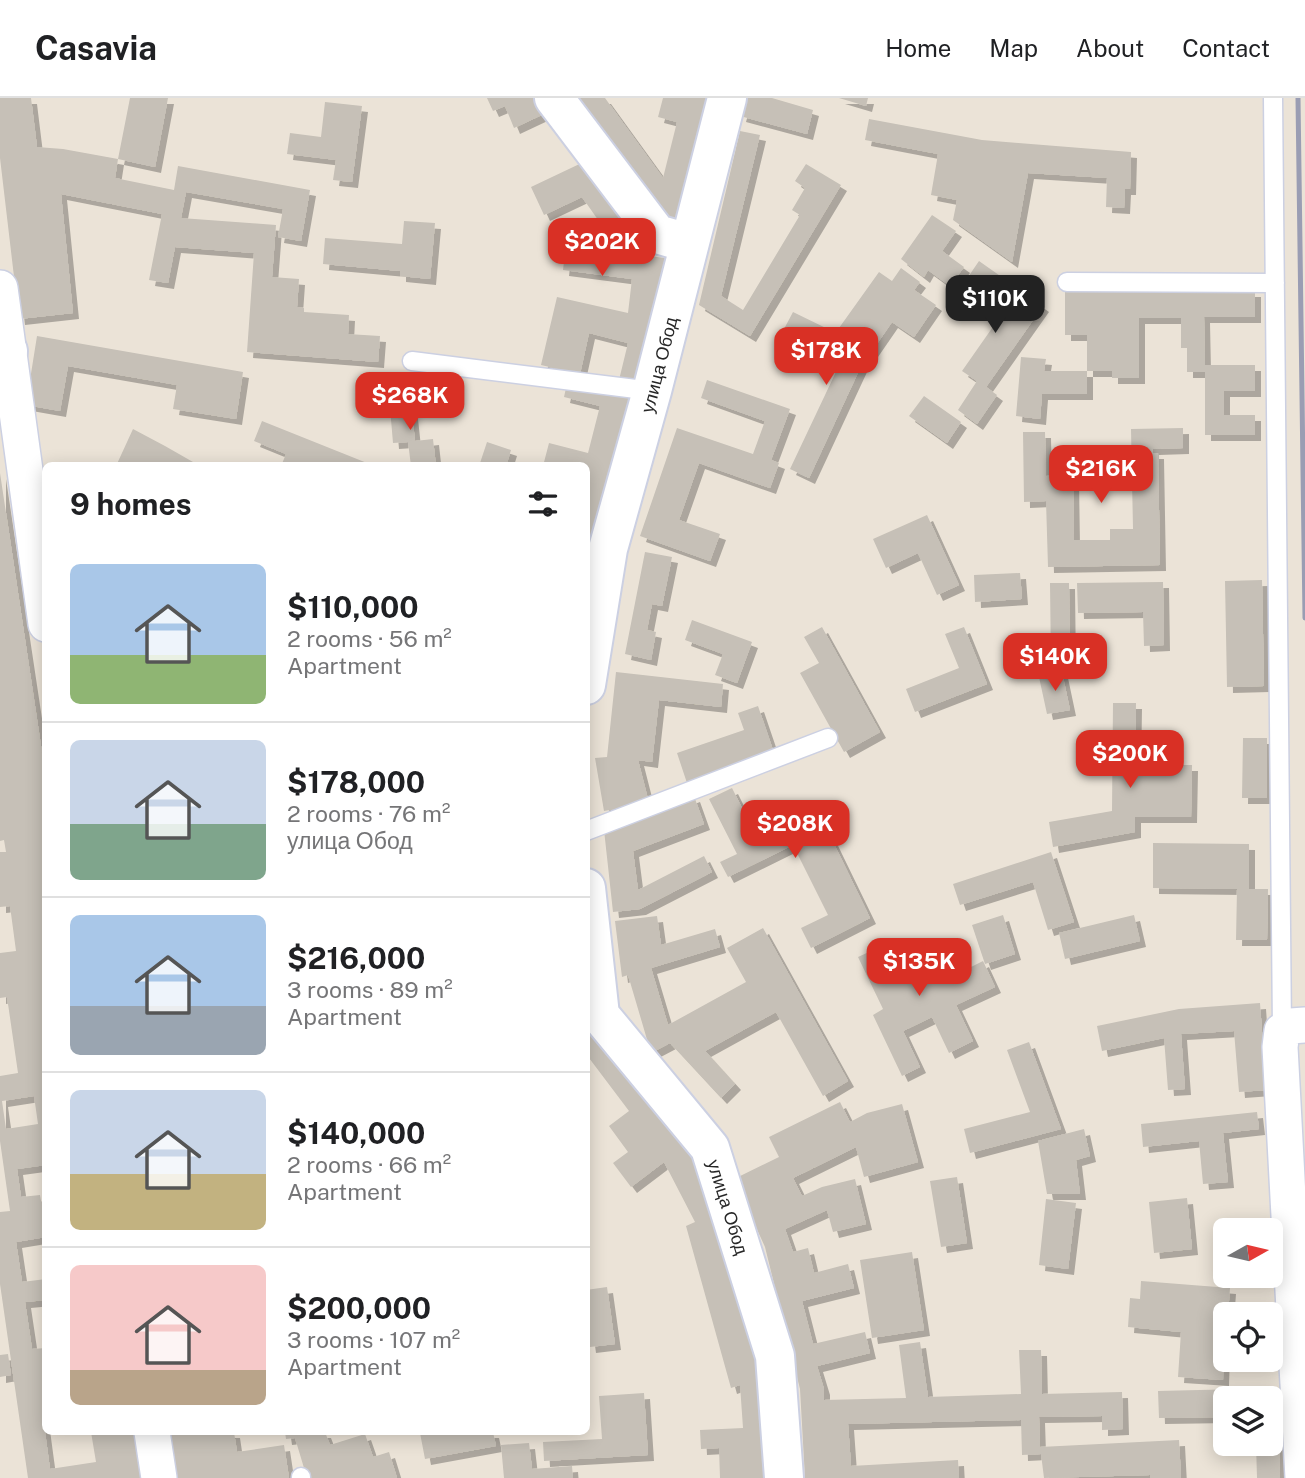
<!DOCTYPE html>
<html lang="en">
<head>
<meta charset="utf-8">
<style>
  body { margin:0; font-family:"Public Sans",sans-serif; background:#f2f2f2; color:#202124; height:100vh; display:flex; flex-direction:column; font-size:26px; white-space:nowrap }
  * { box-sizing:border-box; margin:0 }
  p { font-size:23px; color:#757577 }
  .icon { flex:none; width:38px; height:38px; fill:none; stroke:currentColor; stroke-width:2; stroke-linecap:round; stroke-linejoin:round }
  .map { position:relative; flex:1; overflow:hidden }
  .drawer { position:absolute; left:42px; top:364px; width:548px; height:973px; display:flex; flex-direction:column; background:#fff; border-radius:10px; box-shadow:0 4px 18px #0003 }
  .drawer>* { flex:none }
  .needle { width:46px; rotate:82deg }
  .fabs { position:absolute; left:1213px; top:1120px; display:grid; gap:14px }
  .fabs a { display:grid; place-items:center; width:70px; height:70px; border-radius:10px; background:#fff; box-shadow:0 4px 18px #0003; font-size:35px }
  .price { position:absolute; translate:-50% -60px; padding:0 16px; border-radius:14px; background:#d93025; color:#fff; font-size:23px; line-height:46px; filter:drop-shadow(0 2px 4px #0008) }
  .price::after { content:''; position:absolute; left:50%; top:42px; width:21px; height:16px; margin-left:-10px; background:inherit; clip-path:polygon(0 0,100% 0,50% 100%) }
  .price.on { background:#222; color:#fff }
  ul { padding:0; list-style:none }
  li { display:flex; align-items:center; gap:21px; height:175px; padding:0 28px }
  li+li { border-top:2px solid #e0e0e0 }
  li span { display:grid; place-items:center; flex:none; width:196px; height:140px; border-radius:10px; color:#555 }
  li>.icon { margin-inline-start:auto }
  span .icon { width:84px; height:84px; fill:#fffc; stroke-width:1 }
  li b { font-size:30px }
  h2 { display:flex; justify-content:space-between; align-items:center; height:84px; padding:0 28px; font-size:30px }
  header { display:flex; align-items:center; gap:42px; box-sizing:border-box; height:98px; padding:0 35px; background:#fff; border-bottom:2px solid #e0e0e0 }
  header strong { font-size:33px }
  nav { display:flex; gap:38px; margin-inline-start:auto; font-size:24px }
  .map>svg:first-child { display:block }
  .building { fill:#c6c0b7; fill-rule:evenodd; filter:url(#shadow) }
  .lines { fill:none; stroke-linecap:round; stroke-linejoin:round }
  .lane-casing { stroke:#ccd0e2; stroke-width:21 }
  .street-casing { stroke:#ccd0e2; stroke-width:38 }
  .secondary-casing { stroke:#ccd0e2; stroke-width:42 }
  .lane { stroke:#fff; stroke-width:18 }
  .street { stroke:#fff; stroke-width:35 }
  .secondary { stroke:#fff; stroke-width:38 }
  .rail { stroke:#9a9db3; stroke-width:5 }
  .labels { text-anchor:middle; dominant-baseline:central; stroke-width:7; stroke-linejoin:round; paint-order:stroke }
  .street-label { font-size:18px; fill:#272727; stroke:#fff }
</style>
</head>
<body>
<header>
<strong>Casavia</strong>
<nav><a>Home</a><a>Map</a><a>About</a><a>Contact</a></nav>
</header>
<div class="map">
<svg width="1305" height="1380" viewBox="0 0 1305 1380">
  <defs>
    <filter id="shadow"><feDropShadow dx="6" dy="6" stdDeviation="0" flood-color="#0004"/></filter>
  </defs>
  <rect width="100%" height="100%" fill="#ebe3d7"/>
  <path class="building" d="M0,0H31L37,49L63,51L118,61L130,0H168L155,69L118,61L115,80L174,92L178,68L310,92L301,143L278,139L283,111L186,94L181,120L276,127L272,179L299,181L297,209L304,210V214L349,217L348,236L380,238L378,264L247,254L254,155L175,149L168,185L149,182L162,116L61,96L73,215L19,221L0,60Z
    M487,0H539L548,14L514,30L505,8L493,13Z
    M566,0H605L663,80L677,24L658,19L663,0H713L680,128L661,123Z
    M745,0H772L813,12L807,36L740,18Z
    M839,0H868L866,8Z
    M325,4L362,8L352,84L333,82L336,62L287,56L290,35L321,39Z
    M869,21L982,42L1131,54L1130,91H1125L1124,110L1106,109L1107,80L1028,75L1012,164L953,122L957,102L931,97L938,56L865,42Z
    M740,33L760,37L721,198L743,212L800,117L792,112L805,90L795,83L806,66L841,87L750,238L699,207Z
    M590,61L642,136L641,157L665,160L657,222L641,287L619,282L628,245L589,235L580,276L541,267L557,199L628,215L632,181L563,172L566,147L609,153L610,139L582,99L544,117L531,89Z
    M932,117L956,133L942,153L964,169L950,188L928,172L924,179L901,161Z
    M404,123L435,125L430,181L400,178V173L323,166L325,140L402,146Z
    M979,163L1043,208L986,289L997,297L977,326L958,312L977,283L962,273L1004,213L964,185Z
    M901,170L920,184L914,192L936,207L914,239L892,224L872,253L839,230L879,174L892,183Z
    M1065,193H1255V219H1204L1205,267H1255V293H1224V317H1255V337H1205V274H1187V250H1181V220H1139V280H1112V273H1087V296H1042L1040,321L1016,318L1021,259L1046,261L1044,273H1087V237H1065Z
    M793,214L869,251L809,380L790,371L843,259L784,231Z
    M37,238L243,274L236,321L173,311L177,287L68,268L60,313L26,307Z
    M707,282L790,311L771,362L779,365L770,390L699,365L679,422L720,436L710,463L640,438L677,330L753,356L765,323L701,300Z
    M566,290L639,298L586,490V368H543L549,345L588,355L600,308L564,299Z
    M410,296L415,343L433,341L436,368H411L408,344L393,345L389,298Z
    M924,298L961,324L947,345L909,318Z
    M262,323L372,367V368H313L303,364L302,368H281L286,356L254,343Z
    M1183,330V350L1153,351V355H1158L1160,467L1048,469L1046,403L1024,404L1023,334H1045L1046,378L1073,377L1074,442H1110V431H1133L1131,331Z
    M133,331L165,348L200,368H116Z
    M487,344L511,352L506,368H479Z
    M0,375L46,681V1067L17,1071L21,1099L40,1097L42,1108H46V1139L16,1144L22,1184L46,1181V1202L25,1204L32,1251L46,1250V1319H43L50,1371L96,1364L91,1334H134L140,1380H28L0,1186V1114L10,1113L0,1043V978L18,975L7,899L0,900V855L16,853L10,808L0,809V754H6L4,742L0,743ZM34,998L38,1026L6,1031L2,1003Z
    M927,417L959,487L937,497L918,455L886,470L873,441Z
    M645,454L672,459L662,508L652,506L647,532L656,534L651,562L625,556Z
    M1020,475L1022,501L975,504L974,477Z
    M1262,482L1264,588L1227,589L1225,483Z
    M1163,484L1164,547L1144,548L1143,514L1078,515L1077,485Z
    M1050,485H1069L1070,566H1051Z
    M692,522L752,544L737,585L715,577L723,556L685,542Z
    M822,529L880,634L844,654L800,575L819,565L804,539Z
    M964,529L987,586L915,614L906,591L959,570L945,536Z
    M616,574L723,586L721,609L659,602L652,664L638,662L649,705L604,713L595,660L607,659Z
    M1062,574L1070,612L1047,616L1039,579Z
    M1113,605H1136L1135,667H1192L1191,719H1135V734L1053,749L1049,724L1112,713Z
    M758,608L774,655L687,685L677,655L744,632L738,615Z
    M1243,640H1267V700H1242Z
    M732,690L751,728L798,705L806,721L819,715L870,820L811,850L801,830L828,817L793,747L728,779L720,764L737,756L709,701Z
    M694,698L704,726L633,753L638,792L704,758L712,774L640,811L613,814L604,732Z
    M1153,745L1249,746V791H1268L1267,842H1236L1237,791L1153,790Z
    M1051,754L1074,824L1048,832L1033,784L960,807L953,786Z
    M1003,817L1015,856L985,866L972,827Z
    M1134,817L1140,843L1065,861L1059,835Z
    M657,818L661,847L715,831L720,849L651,870L668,927L746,884L727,850L763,830L848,983L823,998L776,914L705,953L735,986L721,1000L670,945L651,955L628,877L622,879L615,823Z
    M895,842L900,853L921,843L941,884L983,863L995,889L956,907L973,943L949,955L932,919L903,933L920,969L902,978L873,917L883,911L858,859Z
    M586,848L671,1021L721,1113L766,1280L773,1380H720L719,1350L701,1351L700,1332L743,1330L740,1287L731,1290L686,1128L695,1124L664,1064L631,1089L613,1065L628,1054L609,1028L629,1013L586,956Z
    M1260,905L1266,992L1239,994L1234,933L1181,936L1185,991L1168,992L1164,940L1102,953L1097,928L1179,911Z
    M1029,944L1061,1031L970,1055L964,1031L1030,1014L1007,952Z
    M840,1004L850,1024L867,1015L902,1006L918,1064L864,1079L856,1049L793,1080L802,1098L822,1089L855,1081L866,1126L833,1134L827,1112L785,1131L793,1154L808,1150L814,1175L848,1166L854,1190L802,1203L813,1246L865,1234L870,1255L817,1268L824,1291V1302L906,1300L899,1247L920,1244L928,1299L1021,1296L1019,1252H1041L1042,1296L1122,1294L1123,1331L1102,1332V1318L1039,1319L1040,1349L1179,1342L1181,1380H1150V1377L1044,1380L1041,1356L1022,1357L1021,1322L848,1326L851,1368L958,1362L959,1380H805L800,1291L765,1149L734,1081L779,1059L769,1039Z
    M1257,1014L1259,1031L1223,1035L1228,1084L1203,1086L1199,1043L1143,1049L1141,1026Z
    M1084,1031L1090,1058L1076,1062L1080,1096H1047L1038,1043Z
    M957,1079L967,1145L941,1149L930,1083Z
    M1187,1100L1192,1151L1154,1155L1149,1104Z
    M1046,1101L1076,1105L1068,1171L1039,1167Z
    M912,1154L924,1232L872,1240L860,1162Z
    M1141,1183L1230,1190L1228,1216H1225L1223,1282L1178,1279L1181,1234L1128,1229L1130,1200L1140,1201Z
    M607,1189L615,1246L590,1249L586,1220V1192Z
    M8,1256L11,1277L0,1279V1257Z
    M1277,1290L1280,1380H1257L1256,1346H1270V1300H1225V1319L1159,1320L1158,1293Z
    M644,1295L648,1357L544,1363L543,1344L602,1341L599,1298Z
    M169,1334H234L237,1354L284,1347L289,1380H176Z
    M285,1334H325L330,1347L365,1336L373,1359L389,1354L397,1380H307L295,1340L286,1341Z
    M430,1334H493L496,1348L425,1361L420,1335Z
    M529,1345L532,1371L572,1368L573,1380H504L501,1347Z"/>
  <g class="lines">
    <g class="lane-casing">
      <path id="lane" d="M1273,0L1282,933
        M1067,184L1275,185
        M412,263L652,293
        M586,733L828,640
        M301,1379V1380"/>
    </g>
    <g class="street-casing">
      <path id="street" d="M0,190L46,526
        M152,1334L159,1380
        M1303,1380L1280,949L1282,933L1291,928L1305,927"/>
    </g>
    <g class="secondary-casing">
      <g id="secondary">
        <path d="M554,0L657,136L688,145"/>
        <path d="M0,254L8,253"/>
        <path id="s1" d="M586,587L608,451L652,293L727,0"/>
        <path id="s2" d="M586,790L600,917L710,1050L775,1258L784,1380"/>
      </g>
    </g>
    <use href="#lane" class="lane"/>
    <use href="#street" class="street"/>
    <use href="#secondary" class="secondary"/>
    <path class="rail" d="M1298,0L1305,520"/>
  </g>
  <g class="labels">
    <g class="street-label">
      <text stroke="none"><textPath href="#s1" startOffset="329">улица Обод</textPath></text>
      <text stroke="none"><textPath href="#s2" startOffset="362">улица Обод</textPath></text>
    </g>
  </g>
</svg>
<div class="fabs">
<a><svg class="needle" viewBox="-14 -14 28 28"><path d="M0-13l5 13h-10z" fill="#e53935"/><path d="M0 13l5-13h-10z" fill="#757577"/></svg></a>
<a><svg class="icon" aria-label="locate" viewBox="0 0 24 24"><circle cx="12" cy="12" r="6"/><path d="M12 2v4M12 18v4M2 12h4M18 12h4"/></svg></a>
<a><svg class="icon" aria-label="layers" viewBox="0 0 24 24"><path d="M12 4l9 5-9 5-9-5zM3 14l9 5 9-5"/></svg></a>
</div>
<b class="price" style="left:602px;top:180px">$202K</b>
<b class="price on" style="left:995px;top:237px">$110K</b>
<b class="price" style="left:826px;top:289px">$178K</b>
<b class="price" style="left:410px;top:334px">$268K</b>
<b class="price" style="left:1101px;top:407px">$216K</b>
<b class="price" style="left:1055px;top:595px">$140K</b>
<b class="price" style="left:1130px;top:692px">$200K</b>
<b class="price" style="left:795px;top:762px">$208K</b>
<b class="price" style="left:919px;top:900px">$135K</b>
<section class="drawer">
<h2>9 homes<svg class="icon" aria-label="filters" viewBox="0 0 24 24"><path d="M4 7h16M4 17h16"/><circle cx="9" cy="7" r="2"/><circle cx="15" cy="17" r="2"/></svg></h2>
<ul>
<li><span style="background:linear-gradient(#a9c7e8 65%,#8fb573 0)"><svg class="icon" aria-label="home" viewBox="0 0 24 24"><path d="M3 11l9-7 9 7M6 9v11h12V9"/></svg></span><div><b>$110,000</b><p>2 rooms · 56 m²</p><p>Apartment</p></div></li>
<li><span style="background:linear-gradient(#c9d6e8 60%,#7fa58c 0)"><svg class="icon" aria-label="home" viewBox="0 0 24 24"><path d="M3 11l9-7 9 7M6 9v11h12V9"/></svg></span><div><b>$178,000</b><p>2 rooms · 76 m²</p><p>улица Обод</p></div></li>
<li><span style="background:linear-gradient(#a9c7e8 65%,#9aa5b1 0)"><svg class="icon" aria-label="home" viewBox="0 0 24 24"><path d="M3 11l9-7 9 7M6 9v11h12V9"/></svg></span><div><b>$216,000</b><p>3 rooms · 89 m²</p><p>Apartment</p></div></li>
<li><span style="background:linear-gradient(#c9d6e8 60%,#c2b280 0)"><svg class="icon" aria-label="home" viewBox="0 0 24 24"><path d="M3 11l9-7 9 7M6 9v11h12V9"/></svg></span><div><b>$140,000</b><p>2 rooms · 66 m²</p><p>Apartment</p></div></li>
<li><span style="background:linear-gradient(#f6c9c9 75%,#b9a48a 0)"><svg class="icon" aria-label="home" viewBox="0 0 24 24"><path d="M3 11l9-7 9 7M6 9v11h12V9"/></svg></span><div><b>$200,000</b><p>3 rooms · 107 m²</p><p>Apartment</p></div></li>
</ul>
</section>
</div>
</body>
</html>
